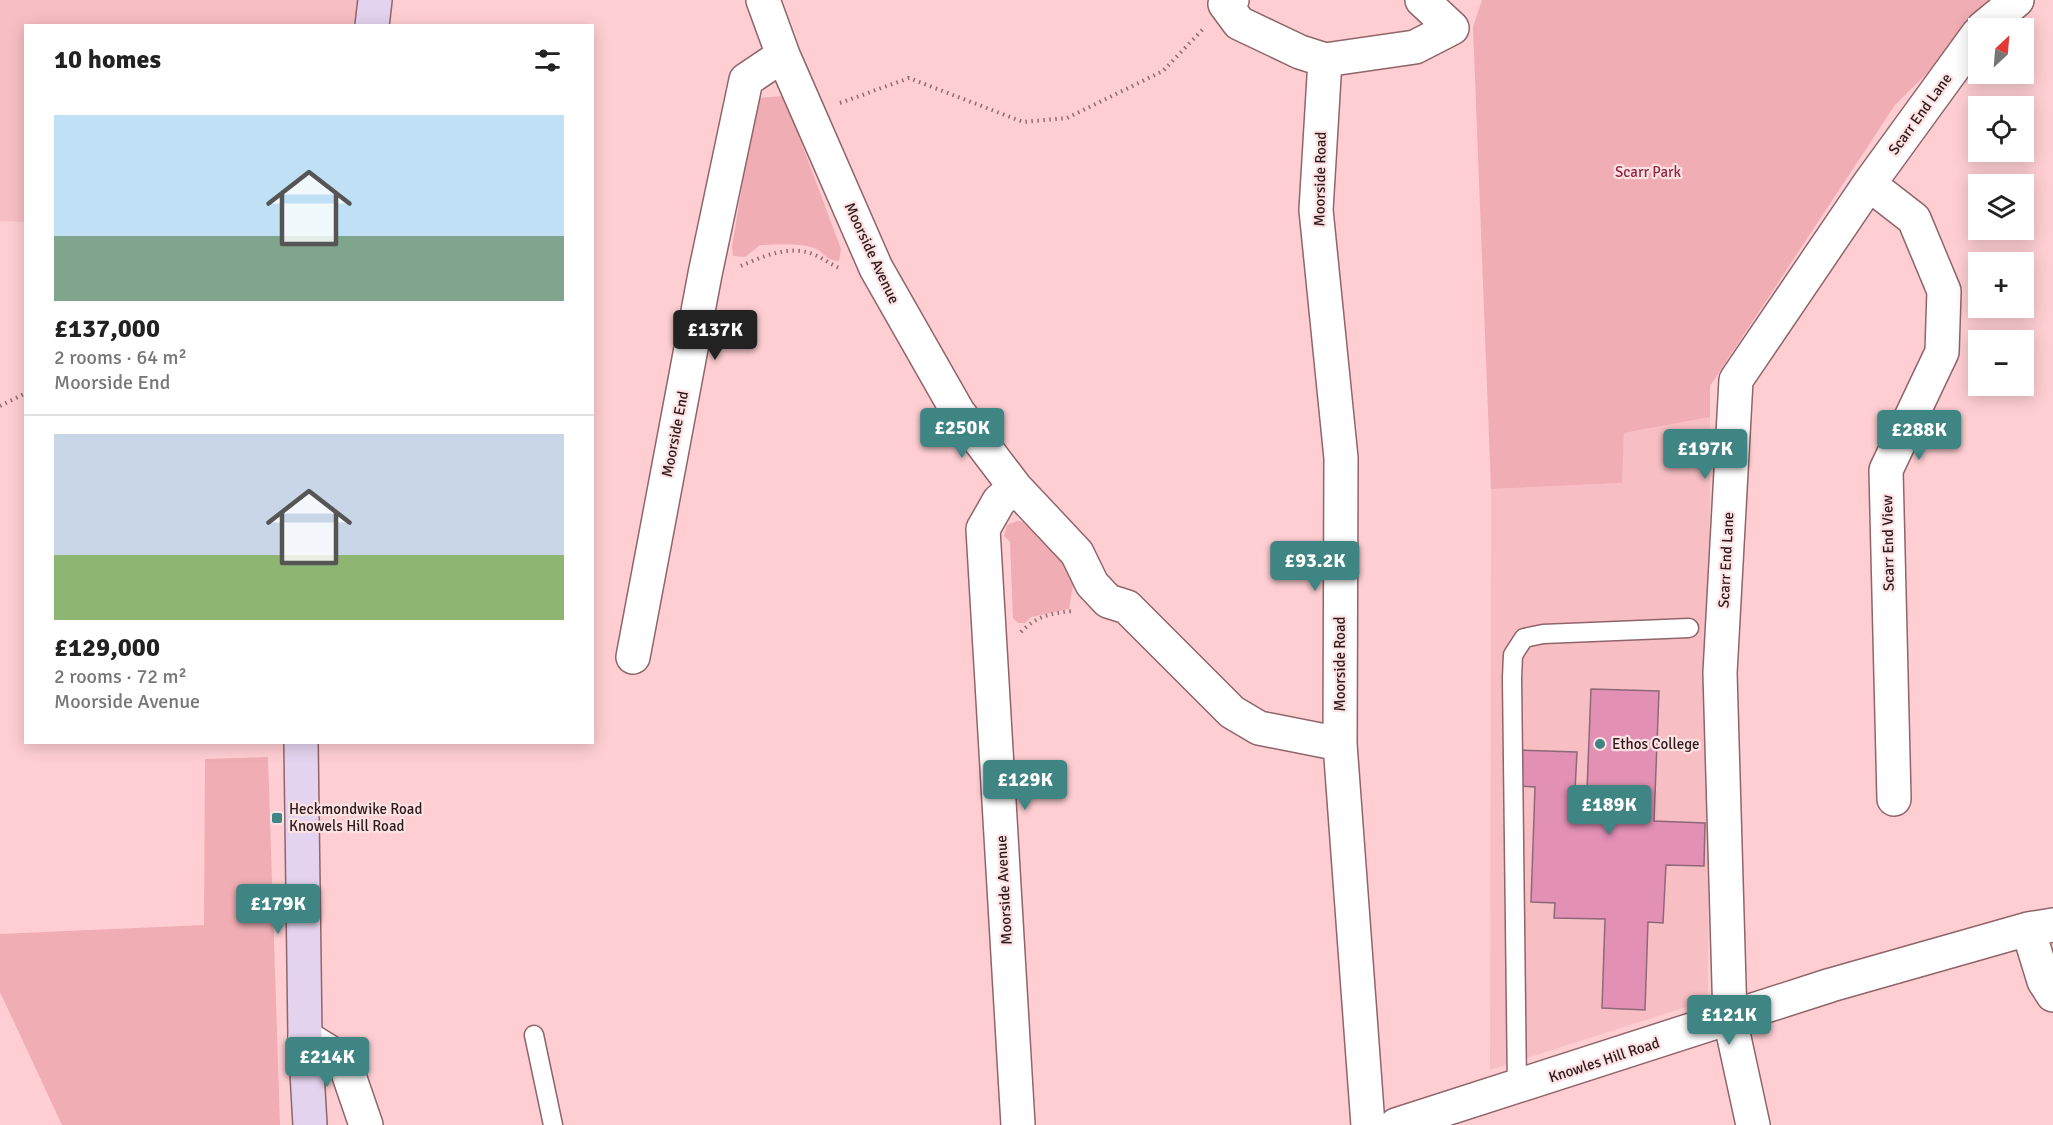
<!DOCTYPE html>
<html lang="en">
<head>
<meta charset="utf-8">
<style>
  body { margin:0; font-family:Signika,sans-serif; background:#f2f2f2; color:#222; height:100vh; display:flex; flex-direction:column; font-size:22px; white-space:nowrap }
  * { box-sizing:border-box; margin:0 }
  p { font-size:20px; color:#767676 }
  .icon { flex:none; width:33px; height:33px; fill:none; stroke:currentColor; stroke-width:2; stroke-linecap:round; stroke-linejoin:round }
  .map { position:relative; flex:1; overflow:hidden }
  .sheet { position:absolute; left:24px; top:24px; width:570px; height:720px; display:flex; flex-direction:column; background:#fff; border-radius:0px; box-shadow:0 3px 15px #0003 }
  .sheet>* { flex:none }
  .needle { width:39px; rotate:26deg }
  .fabs { position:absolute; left:1968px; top:18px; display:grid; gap:12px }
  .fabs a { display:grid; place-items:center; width:66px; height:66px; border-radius:0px; background:#fff; box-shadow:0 3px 15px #0003; font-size:30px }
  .price { position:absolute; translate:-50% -51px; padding:0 14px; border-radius:6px; background:#3e8583; color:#fff; font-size:20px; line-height:39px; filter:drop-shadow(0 2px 3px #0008) }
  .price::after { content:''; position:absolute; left:50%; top:36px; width:18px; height:14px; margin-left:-9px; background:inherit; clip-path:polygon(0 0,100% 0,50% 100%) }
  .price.active { background:#222; color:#fff }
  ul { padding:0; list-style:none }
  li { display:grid; align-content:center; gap:12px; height:318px; padding:0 30px }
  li+li { border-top:2px solid #e0e0e0 }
  li span { display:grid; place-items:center; height:186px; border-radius:0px; color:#555 }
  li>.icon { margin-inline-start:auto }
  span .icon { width:108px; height:108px; fill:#fffc; stroke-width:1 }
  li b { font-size:26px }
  h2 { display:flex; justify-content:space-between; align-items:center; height:72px; padding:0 30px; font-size:26px }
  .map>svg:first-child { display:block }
  .built { fill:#f7bfc4 }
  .green { fill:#f0adb4 }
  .building { fill:#e290b4; stroke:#8f6878; stroke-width:1.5 }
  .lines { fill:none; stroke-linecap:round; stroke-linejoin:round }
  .lane-casing { stroke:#8f6569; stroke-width:21 }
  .street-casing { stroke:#8f6569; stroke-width:36 }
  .secondary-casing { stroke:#8f6569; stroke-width:36 }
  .path { stroke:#8d6e71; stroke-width:4; stroke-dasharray:1.5 4.5; stroke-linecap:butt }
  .lane { stroke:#fff; stroke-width:18 }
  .street { stroke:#fff; stroke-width:33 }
  .secondary { stroke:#e4d3ee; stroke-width:33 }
  .poi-dot { fill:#3e8583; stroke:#fee1e3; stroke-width:2 }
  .labels { text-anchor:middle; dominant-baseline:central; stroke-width:4.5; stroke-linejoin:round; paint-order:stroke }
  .street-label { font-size:15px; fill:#2c1b1d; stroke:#fee1e3 }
  .park-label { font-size:15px; fill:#8f283f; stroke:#fee1e3 }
  .poi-label { font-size:15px; fill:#2c1b1d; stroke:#fee1e3; text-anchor:start }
</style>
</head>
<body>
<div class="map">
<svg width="2053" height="1125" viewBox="0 0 2053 1125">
  <rect width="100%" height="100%" fill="#feced2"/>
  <path class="built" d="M0,0H375L372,25L26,26L25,222L0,221Z
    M1710,417L1708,1000L1490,1070L1491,489L1622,483L1624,433Z"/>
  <path class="green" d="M1482,0H2001L1895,105L1710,386V417L1624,433L1622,483L1491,489L1473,27Z
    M784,96L841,249L839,261C824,260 825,252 814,248C798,242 776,245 760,245L745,257L733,256L732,246L757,98Z
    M1017,521L1027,522L1061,548L1073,585L1069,609L1031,617L1025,623H1018L1013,618L1010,542L1004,536L1007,525Z
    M268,757L280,1125H62L0,992V934L204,925L205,759Z"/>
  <path class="building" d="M1591,689L1659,691L1654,821L1705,823L1704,866L1666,865L1663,923L1648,922L1645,1010L1602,1008L1605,919L1554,918L1555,903L1531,902L1535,787L1518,786L1519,750L1577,752L1575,790H1587Z"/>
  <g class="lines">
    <g class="lane-casing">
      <path id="lane" d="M534,1035L553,1125
        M1517,1088L1512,678L1513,655L1524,638L1543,634L1689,628"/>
    </g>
    <g class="street-casing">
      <path id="street" d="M763,0L783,55L876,268L958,412L1015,487L1077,553L1092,584L1108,601L1127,607L1232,712L1259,728L1340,744
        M1232,0L1225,4L1239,23L1300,52L1325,60L1415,47L1452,28L1422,0
        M1983,28L2017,0
        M1325,60L1316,210L1341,458L1340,744L1368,1125
        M1869,184L1914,219L1944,291L1942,352L1886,470L1894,799
        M1015,487L999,501L983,529L1018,1125
        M633,657L705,274L746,80L783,55
        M2028,929L2044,981L2053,995
        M305,1037L344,1061L366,1125
        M1396,1125L1831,985L2028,929L2053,925
        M1753,1125L1730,1019L1720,673L1736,380L1869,184L1978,34"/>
    </g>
    <g class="secondary-casing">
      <path id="secondary" d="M372,26L375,0
        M301,742L305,1037L310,1125"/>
    </g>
    <path class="path" d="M840,103L909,78L1023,122L1067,118L1163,71L1204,28
      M741,266C763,256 791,244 815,255C824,259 832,265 841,269
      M0,406L26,393
      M1021,632C1036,616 1052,613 1073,611"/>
    <use href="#lane" class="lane"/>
    <use href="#street" class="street"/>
    <use href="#secondary" class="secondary"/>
  </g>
  <g class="poi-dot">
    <circle cx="1600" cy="744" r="6"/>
    <rect x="271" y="812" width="12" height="12" rx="3"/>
  </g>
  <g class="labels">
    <g class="street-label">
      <text transform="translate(1920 114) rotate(-54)">Scarr End Lane</text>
      <text transform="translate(1320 179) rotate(-89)">Moorside Road</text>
      <text transform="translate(872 253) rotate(65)">Moorside Avenue</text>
      <text transform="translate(675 434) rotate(-79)">Moorside End</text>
      <text transform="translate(1888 543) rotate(-91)">Scarr End View</text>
      <text transform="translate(1726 560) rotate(-87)">Scarr End Lane</text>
      <text transform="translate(1340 664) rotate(-90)">Moorside Road</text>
      <text transform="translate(1004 890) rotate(-93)">Moorside Avenue</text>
      <text transform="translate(1604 1060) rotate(-18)">Knowles Hill Road</text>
    </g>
    <g class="park-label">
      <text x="1648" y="172">Scarr Park</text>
    </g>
    <g class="poi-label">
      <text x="1612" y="744">Ethos College</text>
      <text x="289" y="809">Heckmondwike Road<tspan x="289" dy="17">Knowels Hill Road</tspan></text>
    </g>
  </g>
</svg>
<div class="fabs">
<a><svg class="needle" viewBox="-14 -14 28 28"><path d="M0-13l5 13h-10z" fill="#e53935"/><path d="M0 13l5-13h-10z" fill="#767676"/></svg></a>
<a><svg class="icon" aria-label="locate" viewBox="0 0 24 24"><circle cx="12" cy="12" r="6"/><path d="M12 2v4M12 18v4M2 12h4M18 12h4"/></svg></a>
<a><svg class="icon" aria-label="layers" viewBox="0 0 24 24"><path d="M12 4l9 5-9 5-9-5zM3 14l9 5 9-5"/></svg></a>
<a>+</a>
<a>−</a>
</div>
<b class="price active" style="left:715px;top:361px">£137K</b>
<b class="price" style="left:962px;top:459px">£250K</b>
<b class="price" style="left:1919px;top:461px">£288K</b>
<b class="price" style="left:1705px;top:480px">£197K</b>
<b class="price" style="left:1315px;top:592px">£93.2K</b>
<b class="price" style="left:1025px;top:811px">£129K</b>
<b class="price" style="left:1609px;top:836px">£189K</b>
<b class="price" style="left:278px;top:935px">£179K</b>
<b class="price" style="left:1729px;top:1046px">£121K</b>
<b class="price" style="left:327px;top:1088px">£214K</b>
<section class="sheet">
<h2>10 homes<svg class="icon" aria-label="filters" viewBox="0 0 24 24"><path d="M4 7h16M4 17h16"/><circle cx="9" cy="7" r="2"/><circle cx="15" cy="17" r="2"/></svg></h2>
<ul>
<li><span style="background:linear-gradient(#bfe0f5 65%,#7fa58c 0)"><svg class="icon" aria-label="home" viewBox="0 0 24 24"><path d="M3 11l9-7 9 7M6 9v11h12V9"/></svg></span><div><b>£137,000</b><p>2 rooms · 64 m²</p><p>Moorside End</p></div></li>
<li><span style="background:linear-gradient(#c9d6e8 65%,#8fb573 0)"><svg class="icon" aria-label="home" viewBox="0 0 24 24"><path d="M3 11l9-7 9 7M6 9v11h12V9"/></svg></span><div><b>£129,000</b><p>2 rooms · 72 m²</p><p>Moorside Avenue</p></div></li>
</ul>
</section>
</div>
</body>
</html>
